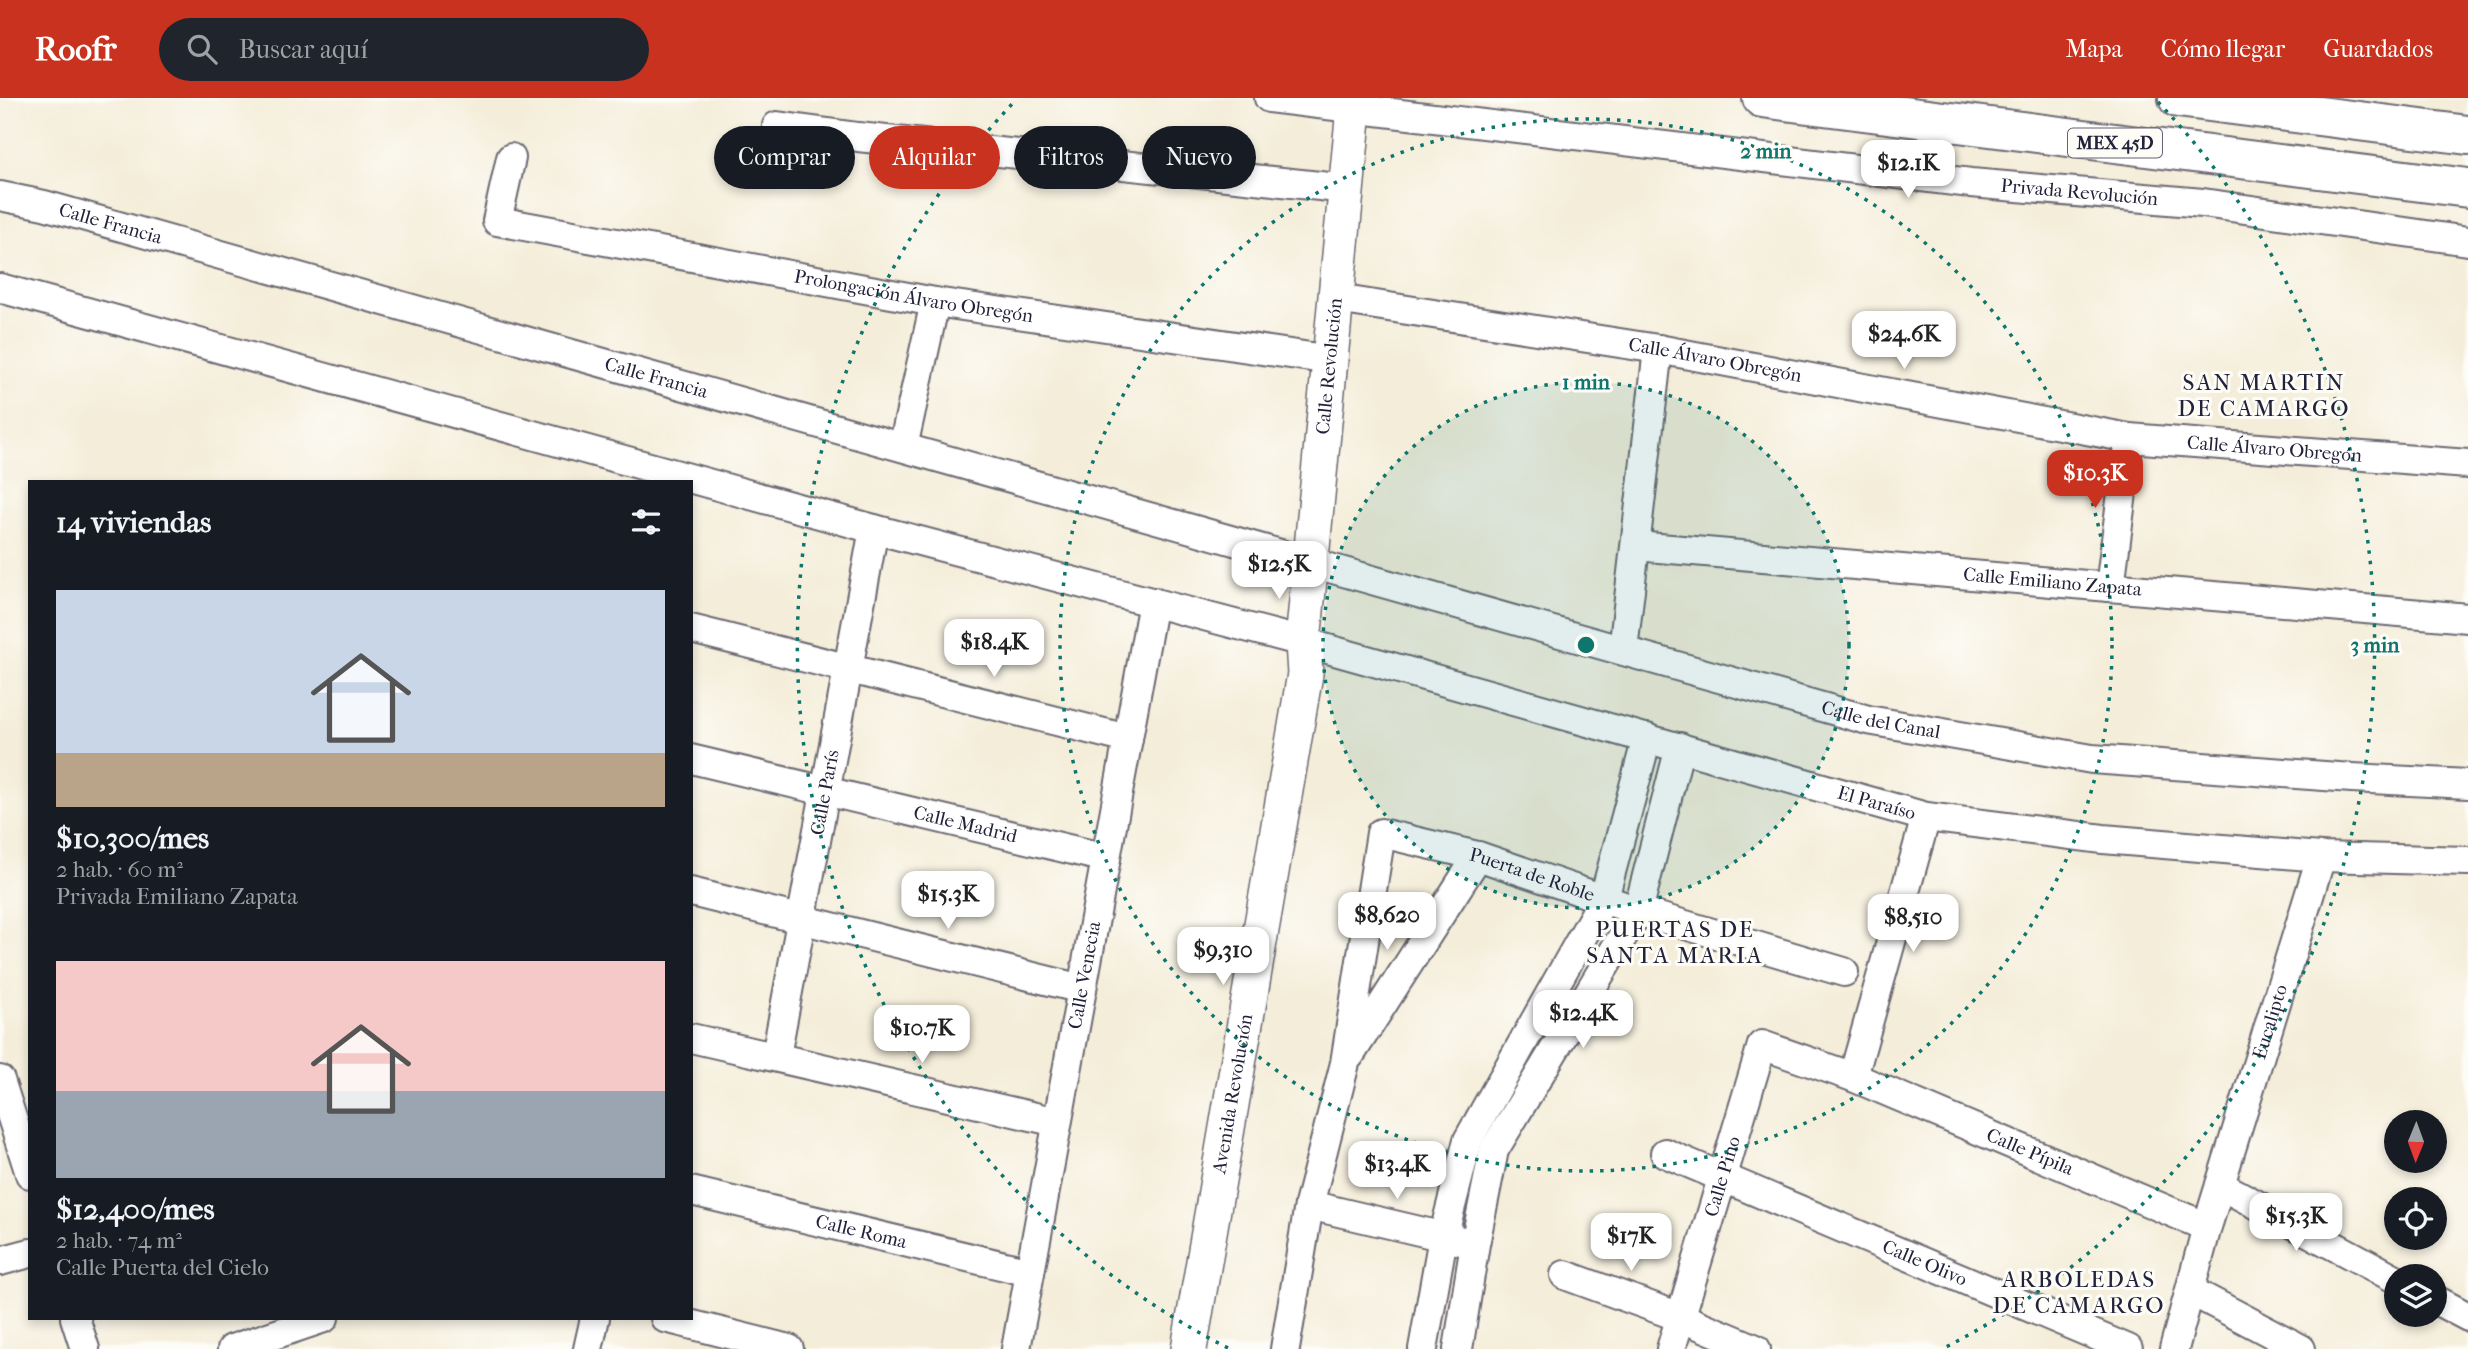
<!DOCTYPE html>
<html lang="es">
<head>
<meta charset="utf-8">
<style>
  :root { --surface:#171b24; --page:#20242c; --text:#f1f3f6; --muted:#9ea1a6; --accent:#c8321e }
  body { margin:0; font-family:"IM FELL French Canon",serif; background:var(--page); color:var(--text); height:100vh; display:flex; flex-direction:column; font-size:26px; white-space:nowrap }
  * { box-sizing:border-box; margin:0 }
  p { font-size:23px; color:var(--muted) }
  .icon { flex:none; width:38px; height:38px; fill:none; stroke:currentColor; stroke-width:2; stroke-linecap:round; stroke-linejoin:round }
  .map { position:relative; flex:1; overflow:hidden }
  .sheet { position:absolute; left:28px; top:382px; width:665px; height:840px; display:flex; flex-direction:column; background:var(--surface); border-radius:0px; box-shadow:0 4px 10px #0003 }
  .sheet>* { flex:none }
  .top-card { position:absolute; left:714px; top:28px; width:665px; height:63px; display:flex; gap:14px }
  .needle { width:46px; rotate:181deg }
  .buttons { position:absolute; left:2384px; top:1012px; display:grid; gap:14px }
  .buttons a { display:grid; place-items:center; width:63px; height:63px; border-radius:50%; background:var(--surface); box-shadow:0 4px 10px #0003; font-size:35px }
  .price { position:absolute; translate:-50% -60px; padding:0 16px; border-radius:14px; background:#fff; color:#222; font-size:23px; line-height:46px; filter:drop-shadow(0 2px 4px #0008) }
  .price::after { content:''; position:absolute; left:50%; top:42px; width:21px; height:16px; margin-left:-10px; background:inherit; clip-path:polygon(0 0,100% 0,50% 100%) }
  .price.selected { background:var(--accent); color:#fff }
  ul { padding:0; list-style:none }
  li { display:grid; align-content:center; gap:14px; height:371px; padding:0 28px }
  li span { display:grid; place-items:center; height:217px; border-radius:0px; color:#555 }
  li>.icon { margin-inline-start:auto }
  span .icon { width:126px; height:126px; fill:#fffc; stroke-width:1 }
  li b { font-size:30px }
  h2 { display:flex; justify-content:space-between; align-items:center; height:84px; padding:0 28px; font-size:30px }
  .tag { padding:0 24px; border-radius:32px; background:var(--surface); box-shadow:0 4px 10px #0003; font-size:24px; line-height:63px }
  .tag.selected { background:var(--accent); color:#fff }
  header { display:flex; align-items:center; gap:42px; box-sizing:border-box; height:98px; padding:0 35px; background:var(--accent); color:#fff }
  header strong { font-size:33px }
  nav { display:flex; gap:38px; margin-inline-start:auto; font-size:24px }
  .search { width:490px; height:63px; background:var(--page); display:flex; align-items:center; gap:18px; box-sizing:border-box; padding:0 24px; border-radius:38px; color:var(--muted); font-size:26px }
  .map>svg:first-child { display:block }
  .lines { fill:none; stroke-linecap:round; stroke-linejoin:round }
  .minor-casing { stroke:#6c6972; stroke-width:32 }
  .major-casing { stroke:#6c6972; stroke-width:38 }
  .highway-casing { stroke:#6c6972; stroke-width:42 }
  .minor { stroke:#fff; stroke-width:28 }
  .major { stroke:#fff; stroke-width:35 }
  .highway { stroke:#fff; stroke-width:38 }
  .ring { fill:none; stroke:#0f766e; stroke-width:3.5; stroke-dasharray:3.5 7 }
  .labels { text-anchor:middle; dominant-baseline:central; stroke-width:6; stroke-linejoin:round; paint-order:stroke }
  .shield { fill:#fdfcf7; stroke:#646373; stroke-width:2 }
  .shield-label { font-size:18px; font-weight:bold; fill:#22223b }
  .street-label { font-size:19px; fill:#22223b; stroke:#fdfcf7 }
  .quarter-label { font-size:23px; letter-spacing:2px; fill:#22223b; stroke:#fdfcf7 }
  .centre { fill:#0f766e; stroke:#fdfcf7; stroke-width:3.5 }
  .ring-label { font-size:21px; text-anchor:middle; font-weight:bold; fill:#0f766e; stroke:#fdfcf7; stroke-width:6; stroke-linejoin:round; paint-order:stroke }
</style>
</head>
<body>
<header>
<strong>Roofr</strong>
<div class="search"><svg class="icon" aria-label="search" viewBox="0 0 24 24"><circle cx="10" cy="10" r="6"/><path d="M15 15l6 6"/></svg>Buscar aquí</div>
<nav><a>Mapa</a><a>Cómo llegar</a><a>Guardados</a></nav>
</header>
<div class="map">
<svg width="2468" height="1251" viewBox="0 0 2468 1251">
  <rect width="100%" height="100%" fill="#fdfcf7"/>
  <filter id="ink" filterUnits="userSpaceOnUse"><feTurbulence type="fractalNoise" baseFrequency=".0143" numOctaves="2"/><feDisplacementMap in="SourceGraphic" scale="14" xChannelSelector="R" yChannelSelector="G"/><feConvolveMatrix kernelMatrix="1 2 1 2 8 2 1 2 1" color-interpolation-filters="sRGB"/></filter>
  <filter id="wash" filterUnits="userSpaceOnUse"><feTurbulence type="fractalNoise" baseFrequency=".00686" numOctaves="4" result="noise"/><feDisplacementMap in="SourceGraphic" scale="28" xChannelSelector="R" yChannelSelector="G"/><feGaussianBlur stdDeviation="1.57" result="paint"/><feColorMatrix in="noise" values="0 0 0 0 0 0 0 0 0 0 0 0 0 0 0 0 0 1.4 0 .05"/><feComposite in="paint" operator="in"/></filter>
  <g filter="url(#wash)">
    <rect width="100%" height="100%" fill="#f4edd9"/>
  </g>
  <g filter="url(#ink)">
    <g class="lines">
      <g class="minor-casing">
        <g id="minor">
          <path id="s1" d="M 1269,0 L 1971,85 L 2203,105 L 2468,143"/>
          <path d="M 777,28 L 858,39 L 1348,91"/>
          <path id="s2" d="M 511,60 L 497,123 L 935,204 L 1331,262"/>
          <path id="s3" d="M 0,98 L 44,107 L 1868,622 L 2092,661 L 2352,680 L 2468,686"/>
          <path id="s4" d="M 0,190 L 874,431 L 1303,544 L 1926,719 L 2103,741 L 2321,759 L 2468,763"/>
          <path id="s5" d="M 1337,201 L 1658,251 L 2129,340 L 2468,366"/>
          <path d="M 903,349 L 935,204"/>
          <path id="s6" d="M 1636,448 L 2468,520"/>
          <path d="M 2110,489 L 2129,340"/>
          <path d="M 691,531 L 1128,641"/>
          <path d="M 1623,552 L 1658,251"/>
          <path id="s7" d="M 691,661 L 1106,760"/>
          <path d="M 691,794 L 1082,891"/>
          <path d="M 691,940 L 1057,1024"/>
          <path d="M 1350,957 L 1478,758"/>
          <path id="s8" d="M 776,958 L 874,431"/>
          <path d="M 1853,979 L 1926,719"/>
          <path d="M 0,982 L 30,1076"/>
          <path id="s9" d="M 1665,1055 L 2128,1251"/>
          <path d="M 2220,1087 L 2396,1181"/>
          <path id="s10" d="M 691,1093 L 1030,1174"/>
          <path d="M 1309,1107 L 1462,1143"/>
          <path d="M 0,1163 L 30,1155"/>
          <path d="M 1565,1177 L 1680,1219 L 1756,1251"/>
          <path d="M 2191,1193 L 2301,1251"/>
          <path d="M 2434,1201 L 2468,1219"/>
          <path d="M 75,1220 L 85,1251"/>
          <path d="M 665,1220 L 789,1251"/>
          <path d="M 232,1251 L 324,1220"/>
          <path d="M 588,1251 L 595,1220"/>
          <path id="s11" d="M 1016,1251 L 1153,504"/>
          <path id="s12" d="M 1285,1251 L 1309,1107 L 1345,965 L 1381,735 L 1478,758 L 1638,813 L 1844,874"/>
          <path d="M 1423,1251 L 1443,1139 L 1468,1042 L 1604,800 L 1647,640"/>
          <path d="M 1458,1251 L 1475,1146 L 1494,1052 L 1638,813 L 1680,649"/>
          <path id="s13" d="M 1671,1251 L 1762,947 L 1853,979 L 2207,1129"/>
          <path id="s14" d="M 2174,1251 L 2207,1129 L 2321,759"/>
        </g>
      </g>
      <g class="major-casing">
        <g id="major">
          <path id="s15" d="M 1189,1251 L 1305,576 L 1303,544 L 1355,0"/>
        </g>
      </g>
      <g class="highway-casing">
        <path id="highway" d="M 1762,0 L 2468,90
          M 2178,0 L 2468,37"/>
      </g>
      <use href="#minor" class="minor"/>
      <use href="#major" class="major"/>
      <use href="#highway" class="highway"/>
    </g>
  </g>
  <circle cx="1586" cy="547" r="263" fill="#0f766e" fill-opacity=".12"/>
  <g class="ring">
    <circle cx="1586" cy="547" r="263"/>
    <circle cx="1586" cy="547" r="526"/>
    <path d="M1228 1250A789 789 0 0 1 1014 4M2158 4A789 789 0 0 1 1944 1250"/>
  </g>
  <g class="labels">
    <rect class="shield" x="2068" y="30.5" width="94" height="29" rx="5"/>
    <g class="shield-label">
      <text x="2115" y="45">MEX 45D</text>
    </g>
    <g class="street-label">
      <text stroke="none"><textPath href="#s1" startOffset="816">Privada Revolución</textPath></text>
      <text stroke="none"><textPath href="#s3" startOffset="114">Calle Francia</textPath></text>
      <text stroke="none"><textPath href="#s2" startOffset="488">Prolongación Álvaro Obregón</textPath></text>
      <text stroke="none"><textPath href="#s5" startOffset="383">Calle Álvaro Obregón</textPath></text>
      <text stroke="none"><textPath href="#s15" startOffset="994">Calle Revolución</textPath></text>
      <text stroke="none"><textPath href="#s3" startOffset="681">Calle Francia</textPath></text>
      <text stroke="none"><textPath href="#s5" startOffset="950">Calle Álvaro Obregón</textPath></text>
      <text stroke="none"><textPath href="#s6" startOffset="418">Calle Emiliano Zapata</textPath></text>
      <text stroke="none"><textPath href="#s3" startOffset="1953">Calle del Canal</textPath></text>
      <text stroke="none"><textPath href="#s8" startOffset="268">Calle París</textPath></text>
      <text stroke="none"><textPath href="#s4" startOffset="1946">El Paraíso</textPath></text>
      <text stroke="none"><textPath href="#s7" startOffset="282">Calle Madrid</textPath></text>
      <text stroke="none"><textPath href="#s12" startOffset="682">Puerta de Roble</textPath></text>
      <text stroke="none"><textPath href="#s11" startOffset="380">Calle Venecia</textPath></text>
      <text stroke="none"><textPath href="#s14" startOffset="341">Eucalipto</textPath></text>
      <text stroke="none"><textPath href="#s15" startOffset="259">Avenida Revolución</textPath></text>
      <text stroke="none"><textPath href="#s13" startOffset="606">Calle Pípila</textPath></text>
      <text stroke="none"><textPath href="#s13" startOffset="180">Calle Pino</textPath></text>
      <text stroke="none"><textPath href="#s10" startOffset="175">Calle Roma</textPath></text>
      <text stroke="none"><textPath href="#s9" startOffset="282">Calle Olivo</textPath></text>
    </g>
    <g class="quarter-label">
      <text x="2264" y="284">SAN MARTIN<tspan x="2264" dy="26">DE CAMARGO</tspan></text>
      <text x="1675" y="831">PUERTAS DE<tspan x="1675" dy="26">SANTA MARIA</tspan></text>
      <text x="2079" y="1181">ARBOLEDAS<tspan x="2079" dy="26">DE CAMARGO</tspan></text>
    </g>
  </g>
  <circle cx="1586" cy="547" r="10" class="centre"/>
  <g class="ring-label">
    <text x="1766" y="60">2 min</text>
    <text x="1586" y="291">1 min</text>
    <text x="2375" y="554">3 min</text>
  </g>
</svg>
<div class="buttons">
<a><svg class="needle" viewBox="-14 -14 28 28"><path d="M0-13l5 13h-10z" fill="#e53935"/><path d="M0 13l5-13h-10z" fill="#9ea1a6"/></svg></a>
<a><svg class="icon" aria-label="locate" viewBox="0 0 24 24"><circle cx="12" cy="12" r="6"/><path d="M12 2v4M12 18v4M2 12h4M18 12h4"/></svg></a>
<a><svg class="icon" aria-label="layers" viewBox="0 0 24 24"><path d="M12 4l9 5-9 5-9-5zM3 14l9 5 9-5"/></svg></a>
</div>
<b class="price" style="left:1908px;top:102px">$12.1K</b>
<b class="price" style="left:1904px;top:273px">$24.6K</b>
<b class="price selected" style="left:2095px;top:412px">$10.3K</b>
<b class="price" style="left:1279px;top:503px">$12.5K</b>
<b class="price" style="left:994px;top:581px">$18.4K</b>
<b class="price" style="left:948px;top:833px">$15.3K</b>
<b class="price" style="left:1387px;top:854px">$8,620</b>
<b class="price" style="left:1913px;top:856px">$8,510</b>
<b class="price" style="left:1223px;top:889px">$9,310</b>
<b class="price" style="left:1583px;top:952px">$12.4K</b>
<b class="price" style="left:922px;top:967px">$10.7K</b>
<b class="price" style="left:1397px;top:1103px">$13.4K</b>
<b class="price" style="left:2296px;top:1155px">$15.3K</b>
<b class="price" style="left:1631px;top:1175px">$17K</b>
<div class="top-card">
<a class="tag">Comprar</a>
<a class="tag selected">Alquilar</a>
<a class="tag">Filtros</a>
<a class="tag">Nuevo</a>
</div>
<section class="sheet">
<h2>14 viviendas<svg class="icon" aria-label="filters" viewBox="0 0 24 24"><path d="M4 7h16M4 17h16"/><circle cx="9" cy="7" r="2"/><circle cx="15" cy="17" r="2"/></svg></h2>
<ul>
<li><span style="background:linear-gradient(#c9d6e8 75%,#b9a48a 0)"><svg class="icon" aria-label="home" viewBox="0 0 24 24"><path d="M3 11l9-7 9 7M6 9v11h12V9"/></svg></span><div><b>$10,300/mes</b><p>2 hab. · 60 m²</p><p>Privada Emiliano Zapata</p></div></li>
<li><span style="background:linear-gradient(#f6c9c9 60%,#9aa5b1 0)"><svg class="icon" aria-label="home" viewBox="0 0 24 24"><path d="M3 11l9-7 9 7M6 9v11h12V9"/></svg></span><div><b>$12,400/mes</b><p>2 hab. · 74 m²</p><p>Calle Puerta del Cielo</p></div></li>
</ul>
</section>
</div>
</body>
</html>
